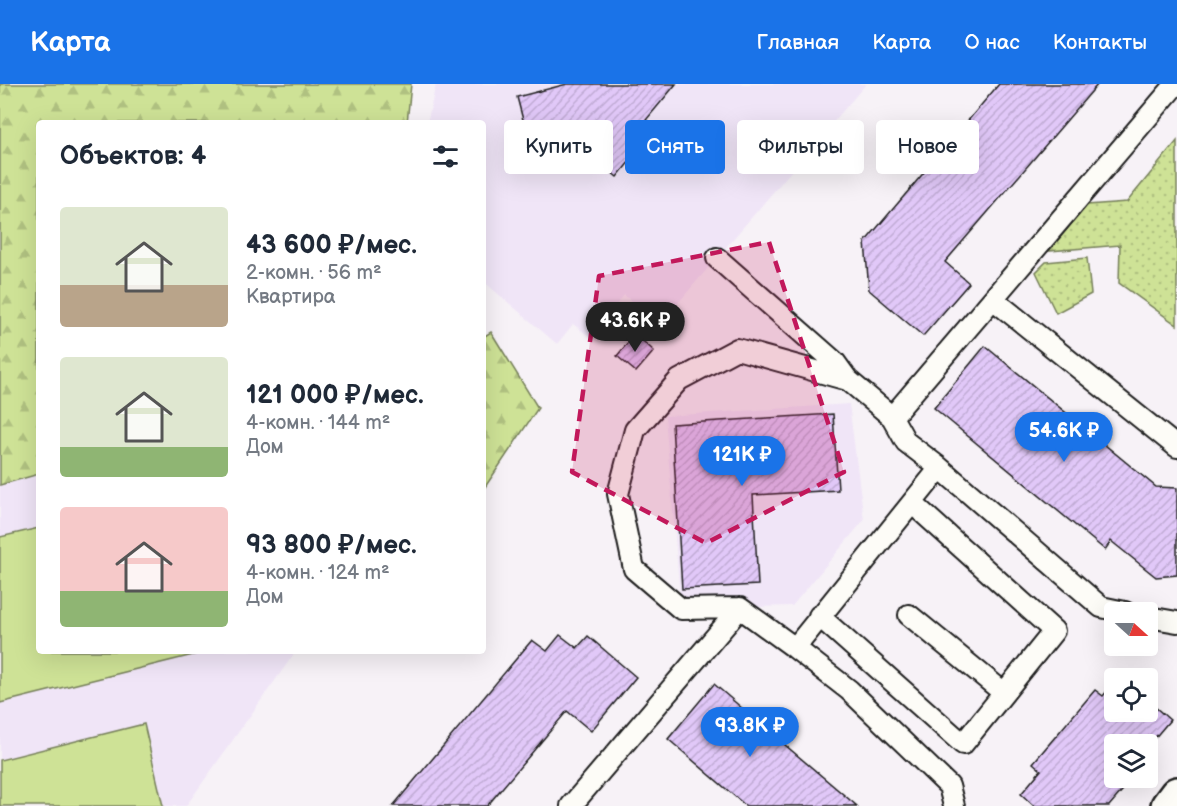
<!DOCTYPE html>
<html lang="ru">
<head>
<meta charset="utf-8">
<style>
  :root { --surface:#fff; --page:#f6f6f7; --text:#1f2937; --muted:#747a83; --accent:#1a73e8 }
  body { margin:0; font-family:"Balsamiq Sans",sans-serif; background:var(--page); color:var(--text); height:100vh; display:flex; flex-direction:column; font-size:22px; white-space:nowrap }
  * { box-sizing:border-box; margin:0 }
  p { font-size:20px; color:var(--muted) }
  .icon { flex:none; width:33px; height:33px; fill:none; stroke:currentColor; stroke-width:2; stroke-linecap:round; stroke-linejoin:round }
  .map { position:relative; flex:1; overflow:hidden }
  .panel { position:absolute; left:36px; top:36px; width:450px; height:534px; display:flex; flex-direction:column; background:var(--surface); border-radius:6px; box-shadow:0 6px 24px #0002 }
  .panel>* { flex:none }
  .hud { position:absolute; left:504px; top:36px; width:570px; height:54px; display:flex; gap:12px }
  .needle { width:39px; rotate:111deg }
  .buttons { position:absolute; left:1104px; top:518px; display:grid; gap:12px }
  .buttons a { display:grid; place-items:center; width:54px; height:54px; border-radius:6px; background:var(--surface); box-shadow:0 6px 24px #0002; font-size:30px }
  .price { position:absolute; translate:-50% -51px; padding:0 14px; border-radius:21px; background:var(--accent); color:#fff; font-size:20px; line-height:39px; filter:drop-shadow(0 2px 3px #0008) }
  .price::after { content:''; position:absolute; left:50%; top:36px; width:18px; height:14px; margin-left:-9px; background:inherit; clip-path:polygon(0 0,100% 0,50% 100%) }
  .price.active { background:#222; color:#fff }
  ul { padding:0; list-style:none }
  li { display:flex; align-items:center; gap:18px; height:150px; padding:0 24px }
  li span { display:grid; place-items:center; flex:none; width:168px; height:120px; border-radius:6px; color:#555 }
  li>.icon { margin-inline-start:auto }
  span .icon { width:72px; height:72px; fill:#fffc; stroke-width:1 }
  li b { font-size:26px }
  h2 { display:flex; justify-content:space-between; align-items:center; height:72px; padding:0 24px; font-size:26px }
  .tag { padding:0 21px; border-radius:6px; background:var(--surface); box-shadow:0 6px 24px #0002; font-size:21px; line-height:54px }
  .tag.active { background:var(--accent); color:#fff }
  header { display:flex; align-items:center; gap:36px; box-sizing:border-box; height:84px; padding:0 30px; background:var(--accent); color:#fff }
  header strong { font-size:28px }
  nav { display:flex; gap:33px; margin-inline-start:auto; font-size:21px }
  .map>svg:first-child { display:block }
  .built { fill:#f0e5f7 }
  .grass { fill:url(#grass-dots); stroke:#757f59; stroke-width:1.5 }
  .forest { fill:url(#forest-firs); stroke:#757f59; stroke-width:1.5 }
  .pitch { fill:#cee296; stroke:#757f59; stroke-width:1.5 }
  .building { fill:url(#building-hatch); stroke:#1c1c1c; stroke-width:1.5 }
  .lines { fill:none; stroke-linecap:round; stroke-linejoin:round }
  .service-casing { stroke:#1c1c1c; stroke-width:24 }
  .minor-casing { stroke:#1c1c1c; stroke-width:38 }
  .service { stroke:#fdfcf7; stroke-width:20 }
  .minor { stroke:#fdfcf7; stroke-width:33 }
  .marked { fill:#c2185b; fill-opacity:0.2; stroke:#c2185b; stroke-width:4.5; stroke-dasharray:12 8; stroke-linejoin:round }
</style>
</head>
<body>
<header>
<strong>Карта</strong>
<nav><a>Главная</a><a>Карта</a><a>О нас</a><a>Контакты</a></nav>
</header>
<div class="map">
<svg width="1177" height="722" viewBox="0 0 1177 722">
  <defs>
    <pattern id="grass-dots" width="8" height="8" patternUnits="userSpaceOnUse" patternTransform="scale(1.5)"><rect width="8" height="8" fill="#cee296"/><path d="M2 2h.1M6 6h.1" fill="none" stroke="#b0c181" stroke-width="1.8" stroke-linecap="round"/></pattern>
    <pattern id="forest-firs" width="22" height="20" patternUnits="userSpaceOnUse" patternTransform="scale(1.5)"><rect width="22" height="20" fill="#cee296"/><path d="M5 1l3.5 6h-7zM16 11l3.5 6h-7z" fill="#b0c181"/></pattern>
    <pattern id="building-hatch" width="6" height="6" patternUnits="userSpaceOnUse" patternTransform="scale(1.5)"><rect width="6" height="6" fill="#e1c8f8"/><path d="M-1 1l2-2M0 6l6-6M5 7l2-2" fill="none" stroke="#c0abd4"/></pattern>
  </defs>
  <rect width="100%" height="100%" fill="#f7f2f7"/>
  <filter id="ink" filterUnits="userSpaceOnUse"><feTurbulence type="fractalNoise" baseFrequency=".0167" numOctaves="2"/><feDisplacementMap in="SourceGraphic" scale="12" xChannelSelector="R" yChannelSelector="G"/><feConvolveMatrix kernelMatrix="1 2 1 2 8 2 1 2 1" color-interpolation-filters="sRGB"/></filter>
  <g filter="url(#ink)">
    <path class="built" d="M 436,0 L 866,0 L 660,240 L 624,211 L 590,253 L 573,240 L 557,260 L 483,197 L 483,39 L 427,39 Z
      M 849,320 L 864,436 L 792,522 L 681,525 L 665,332 Z
      M 39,390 L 39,567 L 296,567 L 186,722 L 0,722 L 0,401 Z"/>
    <path class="grass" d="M 1177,57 L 1177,241 L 1119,199 L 1120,161 L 1049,167 L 1087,121 L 1127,118 Z
      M 1087,174 L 1091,210 L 1056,229 L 1036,188 L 1046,178 Z"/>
    <path class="forest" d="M 0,0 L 411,0 L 407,39 L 39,39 L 39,390 L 0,401 Z
      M 491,248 L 538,324 L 483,406 L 483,253 Z"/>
    <path class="pitch" d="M 39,444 L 39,567 L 209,567 L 0,619 L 0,453 Z
      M 144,640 L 163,722 L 0,722 L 0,676 Z"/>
    <path class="building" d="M 567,0 L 676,0 L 646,36 L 657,44 L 617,93 L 580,62 L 533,74 L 517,13 Z
      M 999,0 L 1098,0 L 945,178 L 969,199 L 923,252 L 869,206 L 865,158 Z
      M 635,250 L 654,267 L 636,288 L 617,272 Z
      M 985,262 L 1156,403 L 1177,404 L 1177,491 L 1156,493 L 1111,457 L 1105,466 L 934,324 Z
      M 833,330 L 838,406 L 753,411 L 758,501 L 682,505 L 672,340 Z
      M 560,551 L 577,564 L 588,552 L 636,593 L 591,647 L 567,627 L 487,722 L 393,722 L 532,556 L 547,567 Z
      M 1114,599 L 1114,627 L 1148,627 L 1148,617 L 1170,636 L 1148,662 L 1148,660 L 1114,660 L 1114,693 L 1134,693 L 1109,722 L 1034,722 L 1021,710 L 1041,686 L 1033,679 L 1095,606 L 1103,612 Z
      M 714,600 L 765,644 L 857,722 L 746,722 L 668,655 Z"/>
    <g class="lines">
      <g class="service-casing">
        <path id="service" d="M 717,174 L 835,278 L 848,296 L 892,333 L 906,358 L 940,384 L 1101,523 L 1125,528
          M 994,216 L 1177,363
          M 892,333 L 1176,0
          M 940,384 L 795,564 L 849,606 L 949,702 L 954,722
          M 909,531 L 1004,609
          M 819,532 L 963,660 L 1054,547 L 912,419
          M 1148,533 L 1177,538
          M 795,564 L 740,524 L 681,525 L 634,485 L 618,410 L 635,346 L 679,296 L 737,265 L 848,296
          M 571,722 L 740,524"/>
      </g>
      <g class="minor-casing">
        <path id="minor" d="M 1168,722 L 1177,710"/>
      </g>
      <use href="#service" class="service"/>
      <use href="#minor" class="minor"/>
    </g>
  </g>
  <path class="marked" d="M 769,158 L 844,388 L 706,459 L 572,388 L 599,192 Z"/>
</svg>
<div class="buttons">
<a><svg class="needle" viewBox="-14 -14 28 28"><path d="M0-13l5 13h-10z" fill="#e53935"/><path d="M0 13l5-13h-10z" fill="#747a83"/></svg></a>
<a><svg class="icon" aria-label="locate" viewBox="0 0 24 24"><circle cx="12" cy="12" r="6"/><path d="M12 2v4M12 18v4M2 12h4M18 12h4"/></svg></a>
<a><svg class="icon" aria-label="layers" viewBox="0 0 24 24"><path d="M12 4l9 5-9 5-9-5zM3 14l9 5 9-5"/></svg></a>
</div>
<b class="price active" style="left:635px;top:269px">43.6K ₽</b>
<b class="price" style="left:1064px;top:379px">54.6K ₽</b>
<b class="price" style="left:742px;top:403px">121K ₽</b>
<b class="price" style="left:750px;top:674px">93.8K ₽</b>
<div class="hud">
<a class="tag">Купить</a>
<a class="tag active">Снять</a>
<a class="tag">Фильтры</a>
<a class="tag">Новое</a>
</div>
<section class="panel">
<h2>Объектов: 4<svg class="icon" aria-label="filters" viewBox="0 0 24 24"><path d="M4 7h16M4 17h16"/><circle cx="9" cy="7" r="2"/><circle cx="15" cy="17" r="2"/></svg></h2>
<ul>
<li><span style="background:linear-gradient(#dfe7d0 65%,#b9a48a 0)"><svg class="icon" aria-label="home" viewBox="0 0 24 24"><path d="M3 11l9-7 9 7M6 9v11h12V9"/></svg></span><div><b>43 600 ₽/мес.</b><p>2-комн. · 56 m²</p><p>Квартира</p></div></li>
<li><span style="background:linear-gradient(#dfe7d0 75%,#8fb573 0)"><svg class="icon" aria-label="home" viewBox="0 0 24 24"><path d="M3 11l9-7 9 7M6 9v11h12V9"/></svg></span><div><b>121 000 ₽/мес.</b><p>4-комн. · 144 m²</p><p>Дом</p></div></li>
<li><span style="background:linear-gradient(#f6c9c9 70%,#8fb573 0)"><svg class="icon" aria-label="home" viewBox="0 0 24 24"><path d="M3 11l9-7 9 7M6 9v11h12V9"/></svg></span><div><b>93 800 ₽/мес.</b><p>4-комн. · 124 m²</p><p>Дом</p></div></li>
</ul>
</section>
</div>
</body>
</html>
